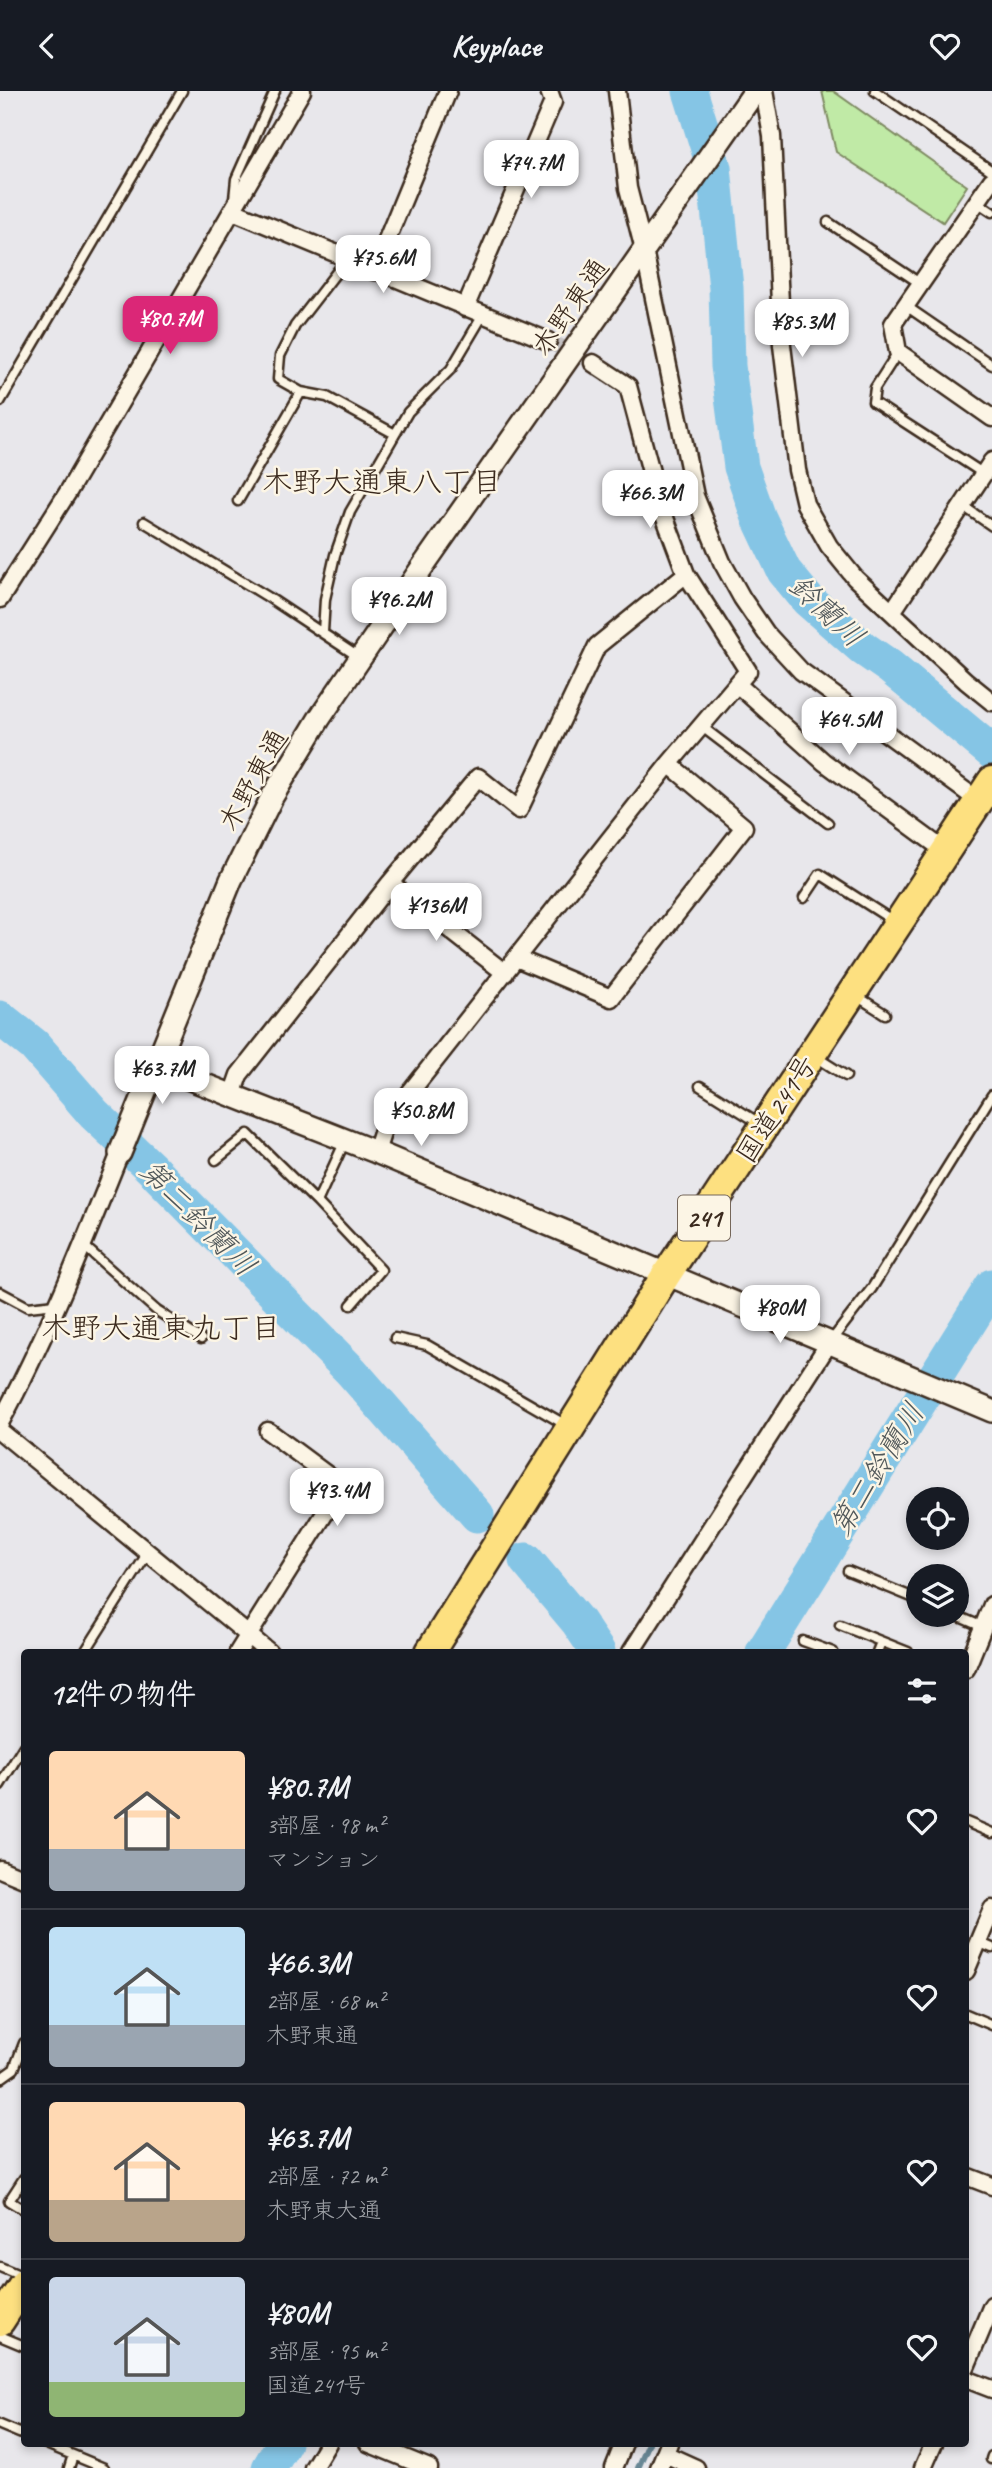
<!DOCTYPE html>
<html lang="ja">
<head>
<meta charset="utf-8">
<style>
  :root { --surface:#171b24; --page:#242831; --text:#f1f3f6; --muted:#9ea1a6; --line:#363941; --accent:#db2777 }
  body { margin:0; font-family:Caveat,"Klee One",sans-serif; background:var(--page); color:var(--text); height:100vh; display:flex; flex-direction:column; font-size:26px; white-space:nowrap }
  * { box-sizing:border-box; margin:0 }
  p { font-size:23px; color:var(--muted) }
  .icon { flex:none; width:38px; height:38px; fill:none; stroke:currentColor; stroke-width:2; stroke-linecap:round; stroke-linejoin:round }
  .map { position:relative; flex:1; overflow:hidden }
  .panel { position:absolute; left:21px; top:1558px; width:948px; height:798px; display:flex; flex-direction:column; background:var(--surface); border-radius:7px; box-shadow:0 4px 10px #0003 }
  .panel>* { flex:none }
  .controls { position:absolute; left:906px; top:1396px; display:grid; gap:14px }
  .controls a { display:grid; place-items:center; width:63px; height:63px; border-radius:50%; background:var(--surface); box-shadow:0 4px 10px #0003; font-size:35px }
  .price { position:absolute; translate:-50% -60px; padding:0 16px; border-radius:14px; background:#fff; color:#222; font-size:23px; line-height:46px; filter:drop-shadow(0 2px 4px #0008) }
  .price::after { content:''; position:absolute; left:50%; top:42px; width:21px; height:16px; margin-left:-10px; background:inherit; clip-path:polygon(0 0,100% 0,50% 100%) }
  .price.on { background:var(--accent); color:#fff }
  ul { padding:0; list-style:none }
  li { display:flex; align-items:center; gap:21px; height:175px; padding:0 28px }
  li+li { border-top:2px solid var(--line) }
  li span { display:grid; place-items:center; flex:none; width:196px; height:140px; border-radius:7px; color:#555 }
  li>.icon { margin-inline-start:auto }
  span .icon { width:84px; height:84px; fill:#fffc; stroke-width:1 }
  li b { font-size:30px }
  h2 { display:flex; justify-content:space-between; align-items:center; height:84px; padding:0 28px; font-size:30px }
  header { display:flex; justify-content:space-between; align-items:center; height:91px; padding:0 28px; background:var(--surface); font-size:32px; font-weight:600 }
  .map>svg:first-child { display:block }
  .green { fill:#c0eaa6; stroke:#7e8a62; stroke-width:2 }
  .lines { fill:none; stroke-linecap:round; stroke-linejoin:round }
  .stream { stroke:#678795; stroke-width:6 }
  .river { stroke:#85c5e5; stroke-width:35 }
  .street-tunnel { stroke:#c5c1c2; stroke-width:16; stroke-dasharray:16 8; stroke-linecap:butt }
  .lane-casing { stroke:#3b2a1e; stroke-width:13 }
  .street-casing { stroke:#3b2a1e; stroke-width:21 }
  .secondary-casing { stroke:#3b2a1e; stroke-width:26 }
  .highway-casing { stroke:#3b2a1e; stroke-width:33 }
  .lane { stroke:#fcf5e5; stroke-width:8 }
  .street { stroke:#fcf5e5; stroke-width:16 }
  .secondary { stroke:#fcf5e5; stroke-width:21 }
  .highway { stroke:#fde080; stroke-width:28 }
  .labels { text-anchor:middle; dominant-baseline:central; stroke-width:5; stroke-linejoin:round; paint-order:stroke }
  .shield { fill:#fcf5e5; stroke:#75675a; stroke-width:2 }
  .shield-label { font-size:26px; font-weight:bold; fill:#3b2a1e }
  .street-label { font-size:28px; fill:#3b2a1e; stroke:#fcf5e5 }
  .neighbourhood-label { font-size:30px; fill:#3b2a1e; stroke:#fcf5e5 }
  .water-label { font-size:30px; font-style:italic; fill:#51585a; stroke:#fcf5e5 }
</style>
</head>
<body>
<header><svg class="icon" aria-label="back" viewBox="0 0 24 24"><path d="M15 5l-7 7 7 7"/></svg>Keyplace<svg class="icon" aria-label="heart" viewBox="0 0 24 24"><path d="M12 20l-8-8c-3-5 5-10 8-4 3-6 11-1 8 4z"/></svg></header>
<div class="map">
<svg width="992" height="2377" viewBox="0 0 992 2377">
  <rect width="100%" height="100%" fill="#e8e7eb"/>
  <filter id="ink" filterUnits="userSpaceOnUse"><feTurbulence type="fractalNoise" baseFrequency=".0143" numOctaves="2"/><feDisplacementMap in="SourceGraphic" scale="14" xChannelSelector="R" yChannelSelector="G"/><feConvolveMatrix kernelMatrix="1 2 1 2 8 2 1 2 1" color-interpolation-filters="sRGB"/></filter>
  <g filter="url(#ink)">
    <path class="green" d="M 822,0 L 833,0 L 967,95 L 943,131 L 836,61 Z"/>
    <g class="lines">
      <path class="stream" d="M 638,2377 L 649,2352"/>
      <path class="river" d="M 690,0 L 714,77 L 726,197 L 728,275 L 741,376 L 759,427 L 784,480 L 808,509 L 864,558 L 890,576 L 992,661
        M 0,927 L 34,954 L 94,1023 L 151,1077 L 351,1280 L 477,1424
        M 526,1469 L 578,1531 L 598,1561
        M 763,1561 L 992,1195
        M 269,2377 L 284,2352"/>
      <path class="street-tunnel" d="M 548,250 L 593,272"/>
      <g class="lane-casing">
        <path id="lane" d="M 875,0 L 992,80
          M 234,108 L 236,88 L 275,0
          M 977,111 L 992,121
          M 828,131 L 921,193
          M 346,169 L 295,235 L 280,265 L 278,288 L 301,301 L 327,306 L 395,343
          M 906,215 L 992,274
          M 898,261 L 875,297 L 873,311 L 984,383
          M 0,311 L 182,0
          M 238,410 L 301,301
          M 963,415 L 992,435
          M 144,431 L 268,506 L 360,567
          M 323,541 L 325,508 L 335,464 L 350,421 L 408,321 L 451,278 L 483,224
          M 701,635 L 828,732
          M 804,807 L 820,783 L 895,831
          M 855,904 L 885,923
          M 816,966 L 846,985
          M 700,995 L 759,1032
          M 345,1050 L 317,1111 L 381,1179 L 351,1214
          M 216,1069 L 248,1043 L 317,1111
          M 83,1154 L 157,1220 L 201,1248
          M 0,1201 L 28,1216 L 56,1213
          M 395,1247 L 427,1254 L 566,1334
          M 831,1250 L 872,1197 L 992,1004
          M 848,1480 L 919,1509
          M 955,1524 L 983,1536
          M 840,1534 L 908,1561
          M 803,1550 L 833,1561
          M 85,1561 L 147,1463
          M 877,1561 L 881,1551
          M 0,1694 L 24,1655
          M 966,1731 L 992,1742
          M 978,1851 L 992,1857
          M 966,1923 L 992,1934
          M 0,1988 L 14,1978 L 24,1952
          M 24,2087 L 9,2110 L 24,2119
          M 0,2176 L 24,2186
          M 0,2245 L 24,2255
          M 0,2334 L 24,2344
          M 44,2352 L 104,2377
          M 991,2368 L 992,2365
          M 69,2377 L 73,2364"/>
      </g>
      <g class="street-casing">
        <path id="street" d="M 617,0 L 628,97 L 644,159 L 695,405 L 722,471 L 742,507 L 766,542 L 801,580 L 979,710
          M 764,0 L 772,45 L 782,254 L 797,379 L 805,413 L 829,455 L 855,487 L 966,590 L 992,611
          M 992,89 L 893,233 L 898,261 L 992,327
          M 233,120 L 548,250
          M 374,180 L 448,0
          M 465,217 L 553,11 L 549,0
          M 0,508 L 68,401 L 302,0
          M 892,521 L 992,370
          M 737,593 L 824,671 L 945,760
          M 390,792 L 505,882
          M 516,867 L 611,907 L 744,736 L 669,673
          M 232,1004 L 239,984 L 390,792 L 478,686 L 519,719 L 597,555 L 686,483
          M 376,1061 L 385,1033 L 669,673 L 748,580 L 686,483 L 659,411 L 628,295 L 593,272
          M 0,1332 C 47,1245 83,1154 120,1062
          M 0,1340 L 269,1561
          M 238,1561 L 342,1395 L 268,1340
          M 631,1561 L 829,1252
          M 966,1578 L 992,1514
          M 0,1778 L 24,1788
          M 966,1880 L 992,1818
          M 966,2085 L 992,2095
          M 966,2276 L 992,2214
          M 966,2288 L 992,2298
          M 368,2352 L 429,2377
          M 665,2363 L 696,2377
          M 313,2377 L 328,2352
          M 614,2377 L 624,2352
          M 659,2377 L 669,2352
          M 923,2377 L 934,2352"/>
      </g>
      <g class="secondary-casing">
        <path id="secondary" d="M 157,975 L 376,1061 L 992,1320
          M 120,1062 L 231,789 L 272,706 L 319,628 L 423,475 L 755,0"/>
      </g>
      <g class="highway-casing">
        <path id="highway" d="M 430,1561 L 666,1184 L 992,690
          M 0,2230 L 24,2193"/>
      </g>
      <use href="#lane" class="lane"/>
      <use href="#street" class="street"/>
      <use href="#secondary" class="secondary"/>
      <use href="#highway" class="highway"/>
    </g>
  </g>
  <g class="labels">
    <rect class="shield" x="678" y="1104.5" width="52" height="45" rx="5"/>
    <g class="shield-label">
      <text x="704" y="1127">241</text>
    </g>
    <g class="street-label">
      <text transform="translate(570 216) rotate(-55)">木野東通</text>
      <text transform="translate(253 689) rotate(-61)">木野東通</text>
      <text transform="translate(776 1018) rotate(-57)">国道241号</text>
    </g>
    <g class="neighbourhood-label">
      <text x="382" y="391">木野大通東八丁目</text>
      <text x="161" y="1237">木野大通東九丁目</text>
    </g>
    <g class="water-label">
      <text transform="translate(827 520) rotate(43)">鈴蘭川</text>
      <text transform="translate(198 1127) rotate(45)">第二鈴蘭川</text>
      <text transform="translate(877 1378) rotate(-58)">第二鈴蘭川</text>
    </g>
  </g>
</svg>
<div class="controls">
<a><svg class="icon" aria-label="locate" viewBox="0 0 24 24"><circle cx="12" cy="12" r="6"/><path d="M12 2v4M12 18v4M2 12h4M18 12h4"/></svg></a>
<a><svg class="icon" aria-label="layers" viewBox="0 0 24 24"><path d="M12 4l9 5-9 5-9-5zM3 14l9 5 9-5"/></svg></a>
</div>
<b class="price" style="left:531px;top:109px">¥74.7M</b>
<b class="price" style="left:383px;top:204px">¥75.6M</b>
<b class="price on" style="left:170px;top:265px">¥80.7M</b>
<b class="price" style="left:802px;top:268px">¥85.3M</b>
<b class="price" style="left:650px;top:439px">¥66.3M</b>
<b class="price" style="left:399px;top:546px">¥96.2M</b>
<b class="price" style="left:849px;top:666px">¥64.5M</b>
<b class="price" style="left:436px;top:852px">¥136M</b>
<b class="price" style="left:162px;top:1015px">¥63.7M</b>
<b class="price" style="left:421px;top:1057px">¥50.8M</b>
<b class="price" style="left:780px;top:1254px">¥80M</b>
<b class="price" style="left:337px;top:1437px">¥93.4M</b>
<section class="panel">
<h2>12件の物件<svg class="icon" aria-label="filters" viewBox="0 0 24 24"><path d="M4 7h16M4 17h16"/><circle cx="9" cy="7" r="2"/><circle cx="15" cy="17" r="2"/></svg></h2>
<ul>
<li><span style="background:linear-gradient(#ffd9b3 70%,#9aa5b1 0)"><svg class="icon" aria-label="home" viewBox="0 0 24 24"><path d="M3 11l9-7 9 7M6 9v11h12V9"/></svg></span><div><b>¥80.7M</b><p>3部屋 · 98 m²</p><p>マンション</p></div><svg class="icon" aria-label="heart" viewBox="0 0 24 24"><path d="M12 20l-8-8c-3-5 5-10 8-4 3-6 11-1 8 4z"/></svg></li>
<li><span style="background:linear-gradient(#bfe0f5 70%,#9aa5b1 0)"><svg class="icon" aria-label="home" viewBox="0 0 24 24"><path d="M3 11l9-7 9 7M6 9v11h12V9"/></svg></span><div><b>¥66.3M</b><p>2部屋 · 68 m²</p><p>木野東通</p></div><svg class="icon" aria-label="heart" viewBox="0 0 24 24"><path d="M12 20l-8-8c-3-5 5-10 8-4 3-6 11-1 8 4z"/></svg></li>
<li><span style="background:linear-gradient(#ffd9b3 70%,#b9a48a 0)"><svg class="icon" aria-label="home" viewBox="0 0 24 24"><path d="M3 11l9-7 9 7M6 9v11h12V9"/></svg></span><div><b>¥63.7M</b><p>2部屋 · 72 m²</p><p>木野東大通</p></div><svg class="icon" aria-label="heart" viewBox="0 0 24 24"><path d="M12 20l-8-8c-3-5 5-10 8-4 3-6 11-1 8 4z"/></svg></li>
<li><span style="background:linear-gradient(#c9d6e8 75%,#8fb573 0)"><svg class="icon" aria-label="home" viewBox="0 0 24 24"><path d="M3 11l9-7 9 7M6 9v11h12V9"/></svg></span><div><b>¥80M</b><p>3部屋 · 95 m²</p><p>国道241号</p></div><svg class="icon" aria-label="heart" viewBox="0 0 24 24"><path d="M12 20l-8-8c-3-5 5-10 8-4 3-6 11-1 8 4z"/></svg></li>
</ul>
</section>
</div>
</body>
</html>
